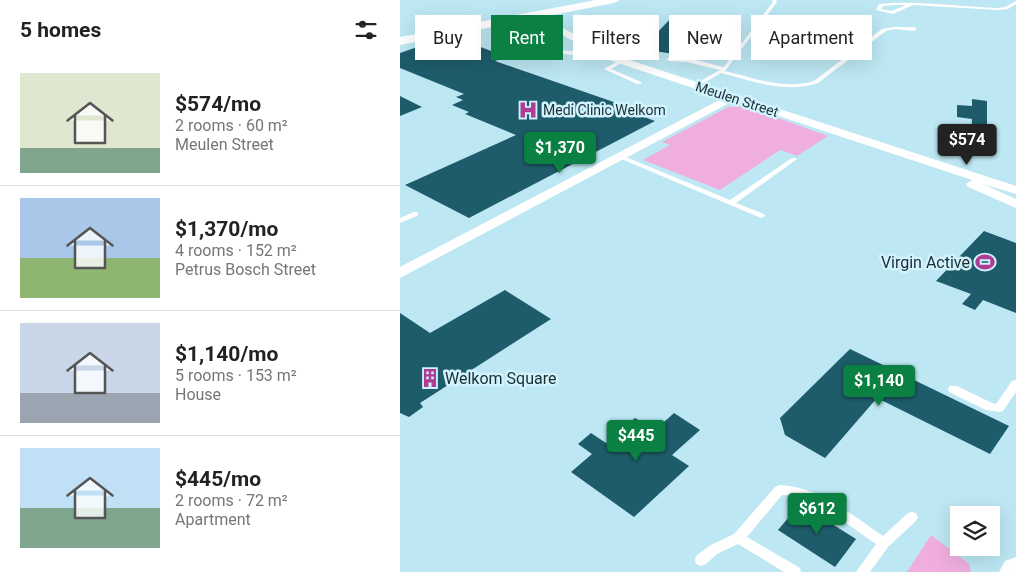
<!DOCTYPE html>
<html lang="en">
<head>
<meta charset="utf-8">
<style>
  :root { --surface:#fff; --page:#f2f2f2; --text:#222; --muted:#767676; --line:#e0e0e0; --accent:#0b8043 }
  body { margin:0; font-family:Roboto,sans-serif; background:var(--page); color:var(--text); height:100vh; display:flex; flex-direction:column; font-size:19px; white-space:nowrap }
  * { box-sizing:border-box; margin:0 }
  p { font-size:16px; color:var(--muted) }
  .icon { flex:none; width:28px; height:28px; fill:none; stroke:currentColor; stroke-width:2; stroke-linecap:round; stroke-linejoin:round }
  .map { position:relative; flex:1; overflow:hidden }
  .side { display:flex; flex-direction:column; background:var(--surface); width:400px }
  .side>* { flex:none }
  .top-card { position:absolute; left:15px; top:15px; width:475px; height:45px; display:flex; gap:10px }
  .fabs { position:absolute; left:550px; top:506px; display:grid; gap:10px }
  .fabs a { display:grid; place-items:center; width:50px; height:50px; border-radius:0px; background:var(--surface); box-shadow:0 5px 20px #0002; font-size:25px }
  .price { position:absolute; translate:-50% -42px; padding:0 11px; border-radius:5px; background:var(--accent); color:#fff; font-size:16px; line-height:32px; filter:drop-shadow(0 1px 2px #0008) }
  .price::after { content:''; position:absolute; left:50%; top:30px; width:15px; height:11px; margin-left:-8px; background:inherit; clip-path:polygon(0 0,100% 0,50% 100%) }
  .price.selected { background:#222; color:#fff }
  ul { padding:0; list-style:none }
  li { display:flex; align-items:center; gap:15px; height:125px; padding:0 20px }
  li+li { border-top:1px solid var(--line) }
  li span { display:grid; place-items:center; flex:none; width:140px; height:100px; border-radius:0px; color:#555 }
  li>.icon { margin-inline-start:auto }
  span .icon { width:60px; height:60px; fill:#fffc; stroke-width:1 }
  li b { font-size:21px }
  h2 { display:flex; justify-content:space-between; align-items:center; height:60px; padding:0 20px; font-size:21px }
  .pill { padding:0 18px; border-radius:0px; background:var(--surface); box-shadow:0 5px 20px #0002; font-size:18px; line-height:45px }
  .pill.selected { background:var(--accent); color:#fff }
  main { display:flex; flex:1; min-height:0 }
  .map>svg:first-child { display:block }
  .green { fill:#f0aedf }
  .building { fill:#1e5c6b }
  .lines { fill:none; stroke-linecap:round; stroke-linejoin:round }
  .service { fill:#fff; fill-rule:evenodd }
  .minor { fill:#fff; fill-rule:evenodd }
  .tertiary { fill:#fff; fill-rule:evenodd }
  .labels { text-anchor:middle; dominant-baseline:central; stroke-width:5; stroke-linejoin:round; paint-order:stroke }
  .far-street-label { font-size:14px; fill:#1c2d32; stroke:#d1f3fd }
  .far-poi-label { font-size:14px; fill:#1c2d32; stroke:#d1f3fd; text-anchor:start }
  .poi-label { font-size:16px; fill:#1c2d32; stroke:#d1f3fd; text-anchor:end }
</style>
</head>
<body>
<main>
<section class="side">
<h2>5 homes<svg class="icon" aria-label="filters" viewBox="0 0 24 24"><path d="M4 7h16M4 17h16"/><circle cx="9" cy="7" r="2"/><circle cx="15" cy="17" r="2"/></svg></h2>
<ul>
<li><span style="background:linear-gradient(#dfe7d0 75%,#7fa58c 0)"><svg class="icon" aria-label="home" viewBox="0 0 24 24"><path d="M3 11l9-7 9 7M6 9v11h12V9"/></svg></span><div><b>$574/mo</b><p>2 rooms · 60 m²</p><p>Meulen Street</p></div></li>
<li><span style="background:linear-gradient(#a9c7e8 60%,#8fb573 0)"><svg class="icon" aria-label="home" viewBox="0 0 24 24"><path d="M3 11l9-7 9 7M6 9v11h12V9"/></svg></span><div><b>$1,370/mo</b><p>4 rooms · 152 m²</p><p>Petrus Bosch Street</p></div></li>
<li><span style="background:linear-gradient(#c9d6e8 70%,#9aa5b1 0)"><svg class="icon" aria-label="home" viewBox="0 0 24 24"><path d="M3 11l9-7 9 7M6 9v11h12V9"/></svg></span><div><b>$1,140/mo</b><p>5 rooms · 153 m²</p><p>House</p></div></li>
<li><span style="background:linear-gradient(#bfe0f5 60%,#7fa58c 0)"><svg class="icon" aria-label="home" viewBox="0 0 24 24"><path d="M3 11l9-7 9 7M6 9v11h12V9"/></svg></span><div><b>$445/mo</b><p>2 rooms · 72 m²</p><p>Apartment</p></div></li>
</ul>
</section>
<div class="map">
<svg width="616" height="572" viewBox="0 0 616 572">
  <rect width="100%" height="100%" fill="#bce7f3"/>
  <path class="green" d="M 345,106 L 428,136 L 397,156 L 380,150 L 320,190 L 243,160 L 270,145 L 262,142 L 328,107 Z
    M 531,535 L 569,564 L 571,572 L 507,572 Z"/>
  <path class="building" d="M 274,15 L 324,20 L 315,30 L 297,29 L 274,54 L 235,48 L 249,36 L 254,36 Z
    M 46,40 L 55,44 L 70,43 L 107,57 L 95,61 L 234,109 L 229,111 L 255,121 L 69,218 L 5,185 L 116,135 L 65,114 L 69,112 L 52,105 L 63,100 L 56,97 L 64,94 L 0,68 L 0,53 L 26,44 L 31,46 Z
    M 0,96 L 22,107 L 0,116 Z
    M 572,99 L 587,101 L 587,144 L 571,142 L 572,119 L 557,117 L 557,105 L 572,106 Z
    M 584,231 L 616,243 L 616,313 L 583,300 L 575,310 L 562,304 L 571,294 L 536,281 Z
    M 105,290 L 151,319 L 20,403 L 23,407 L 9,417 L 0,413 L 0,313 L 30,333 Z
    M 450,349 L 609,426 L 590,454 L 477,398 L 425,458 L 385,435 L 380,418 Z
    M 274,413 L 300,430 L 272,455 L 289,466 L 234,517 L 171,472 L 192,454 L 178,444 L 191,433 L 206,443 L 235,418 L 255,430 Z
    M 400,504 L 456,539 L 435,567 L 378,530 Z"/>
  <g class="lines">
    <path class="service" d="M 372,0 L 376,0 L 377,2 L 325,71 C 354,78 384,90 414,81 L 482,29 L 494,27 L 514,27 L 517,29 L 514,31 L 494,29 L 486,31 L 418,83 C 385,94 353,81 321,73 L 297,87 L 295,86 L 295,84 L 320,70 L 287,62 L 269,61 L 266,59 C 279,53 309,64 324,67 L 373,2 Z
      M 616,1 L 616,4 L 608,9 L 598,10 L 513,5 L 493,14 L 476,10 L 479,4 C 518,0 559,7 598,8 L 605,7 ZM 495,5 L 506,5 L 492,11 L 481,9 L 483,6 Z
      M 140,38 L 144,38 C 165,53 165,54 190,46 L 193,48 C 171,61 159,54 140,40 Z
      M 220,60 L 225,61 L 211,69 L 241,82 L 241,84 L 237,84 L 204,69 Z
      M 221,155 L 330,200 L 392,158 L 396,158 L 397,159 L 336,203 L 364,214 L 365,216 L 361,218 L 219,158 L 218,157 Z
      M 14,212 L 17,212 L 18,214 L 17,216 L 0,223 L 0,218 Z
      M 616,380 L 616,392 L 603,411 L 599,412 L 586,410 L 549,392 L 548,389 L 549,386 L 557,386 L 592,403 L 596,404 L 612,381 Z
      M 379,485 C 418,486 452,515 483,536 L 508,513 L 512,512 L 516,513 L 518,517 L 516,521 L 488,547 L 470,572 L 456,572 L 476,544 C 450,527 414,495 382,495 L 347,537 L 400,568 L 401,572 L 384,572 L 338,544 L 317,554 L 306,564 L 301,566 L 296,564 L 295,560 L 296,556 L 309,546 L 334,534 L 375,487 Z"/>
    <path class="minor" d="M 132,12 L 214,55 L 616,186 L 616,194 L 583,184 L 616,199 L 616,208 L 568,187 L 566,184 L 572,180 L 333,101 L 0,278 L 0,267 L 323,98 L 206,59 L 129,17 L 128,15 Z"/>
    <path class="tertiary" d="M 196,0 L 220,0 L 214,3 L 0,45 L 0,37 Z
      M 616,557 L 616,572 L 599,572 L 605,561 Z"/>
  </g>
  <defs>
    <g id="hospital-bare" transform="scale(1.5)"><path d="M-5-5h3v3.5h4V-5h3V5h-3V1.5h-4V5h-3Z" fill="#ae3c97" stroke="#d1f3fd" stroke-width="2.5" paint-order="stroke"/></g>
    <g id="stadium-bare" transform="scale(1.5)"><path d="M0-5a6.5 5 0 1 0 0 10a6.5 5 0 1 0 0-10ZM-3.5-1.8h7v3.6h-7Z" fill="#ae3c97" stroke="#d1f3fd" stroke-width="2.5" paint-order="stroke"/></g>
    <g id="building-bare" transform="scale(1.5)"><path d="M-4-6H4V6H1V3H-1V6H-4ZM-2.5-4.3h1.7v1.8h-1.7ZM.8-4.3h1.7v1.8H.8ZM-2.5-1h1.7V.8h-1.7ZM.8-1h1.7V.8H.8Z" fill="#ae3c97" stroke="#d1f3fd" stroke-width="2.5" paint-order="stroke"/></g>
  </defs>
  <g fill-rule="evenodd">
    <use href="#hospital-bare" x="128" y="110"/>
    <use href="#stadium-bare" x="585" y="262"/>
    <use href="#building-bare" x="30" y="378"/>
  </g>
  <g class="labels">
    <g class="far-street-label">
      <text transform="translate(337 99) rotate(18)">Meulen Street</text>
    </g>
    <g class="far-poi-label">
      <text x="143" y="110">Medi Clinic Welkom</text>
    </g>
    <g class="poi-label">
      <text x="570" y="262">Virgin Active</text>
      <text x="45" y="378" text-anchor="start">Welkom Square</text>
    </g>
  </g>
</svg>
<div class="fabs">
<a><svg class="icon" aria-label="layers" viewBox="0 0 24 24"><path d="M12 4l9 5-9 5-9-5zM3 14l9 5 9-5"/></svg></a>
</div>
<b class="price selected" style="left:567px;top:166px">$574</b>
<b class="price" style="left:160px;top:174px">$1,370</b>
<b class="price" style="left:479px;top:407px">$1,140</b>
<b class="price" style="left:236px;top:462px">$445</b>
<b class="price" style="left:417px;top:535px">$612</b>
<div class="top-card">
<a class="pill">Buy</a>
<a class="pill selected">Rent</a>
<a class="pill">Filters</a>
<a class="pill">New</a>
<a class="pill">Apartment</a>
</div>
</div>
</main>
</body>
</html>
